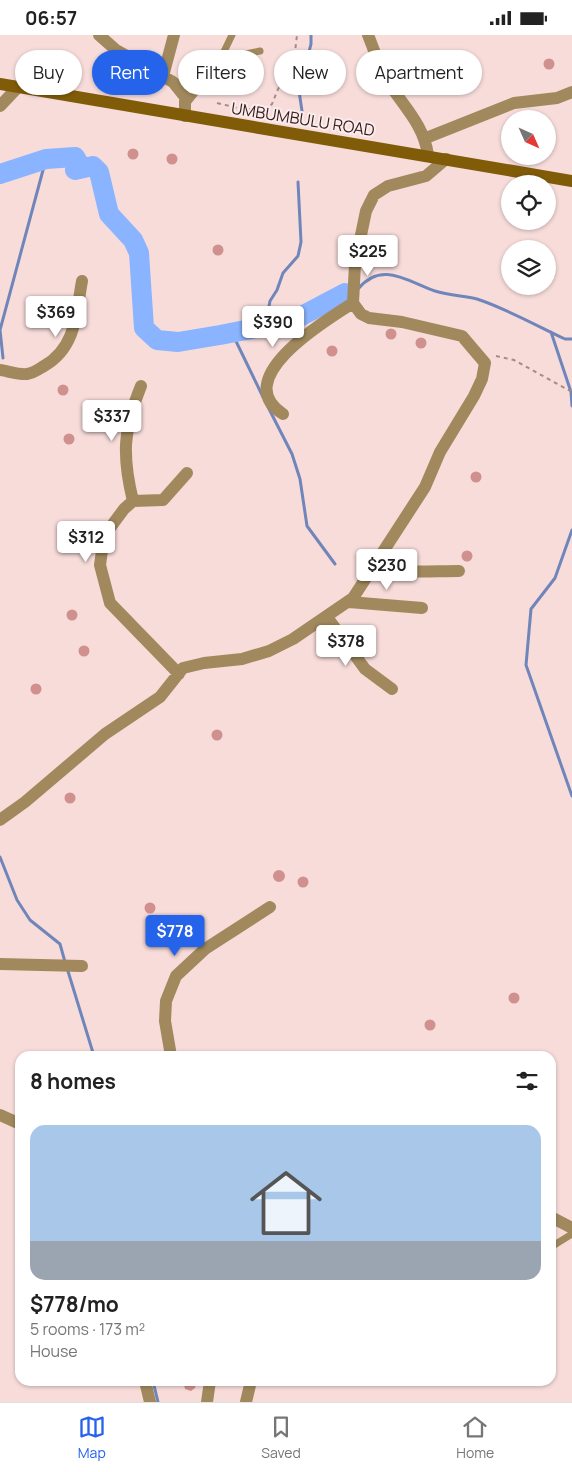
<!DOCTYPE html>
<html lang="en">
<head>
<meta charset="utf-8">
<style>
  :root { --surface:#fff; --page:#f2f2f2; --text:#222; --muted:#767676; --line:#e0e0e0; --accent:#2563eb }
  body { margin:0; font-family:Manrope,sans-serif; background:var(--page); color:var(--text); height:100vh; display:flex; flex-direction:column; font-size:19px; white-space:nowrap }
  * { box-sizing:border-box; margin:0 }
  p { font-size:16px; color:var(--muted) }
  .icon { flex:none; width:28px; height:28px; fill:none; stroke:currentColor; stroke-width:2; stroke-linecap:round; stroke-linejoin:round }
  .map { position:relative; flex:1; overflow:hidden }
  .side { position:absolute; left:15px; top:1016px; width:541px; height:335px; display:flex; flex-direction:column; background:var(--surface); border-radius:15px; box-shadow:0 1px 4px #0004 }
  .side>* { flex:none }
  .hud { position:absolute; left:15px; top:15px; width:542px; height:45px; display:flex; gap:10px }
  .needle { width:32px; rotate:135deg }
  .tools { position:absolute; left:501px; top:75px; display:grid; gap:10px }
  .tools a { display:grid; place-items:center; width:55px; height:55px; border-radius:50%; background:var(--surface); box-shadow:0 1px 4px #0004; font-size:25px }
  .price { position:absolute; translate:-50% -42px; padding:0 11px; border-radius:5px; background:#fff; color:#222; font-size:16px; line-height:32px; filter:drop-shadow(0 1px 2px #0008) }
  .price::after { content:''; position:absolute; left:50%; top:30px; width:15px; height:11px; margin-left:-8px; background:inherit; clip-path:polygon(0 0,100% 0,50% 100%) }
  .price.selected { background:var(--accent); color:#fff }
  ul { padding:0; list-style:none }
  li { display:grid; align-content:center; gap:10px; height:265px; padding:0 15px }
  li+li { border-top:1px solid var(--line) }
  li span { display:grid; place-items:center; height:155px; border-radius:15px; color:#555 }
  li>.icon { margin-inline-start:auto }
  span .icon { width:90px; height:90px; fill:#fffc; stroke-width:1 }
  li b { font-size:21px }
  h2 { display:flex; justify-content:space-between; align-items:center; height:60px; padding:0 15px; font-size:21px }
  .pill { padding:0 18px; border-radius:22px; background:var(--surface); box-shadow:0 1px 4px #0004; font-size:18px; line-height:45px }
  .pill.selected { background:var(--accent); color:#fff }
  .status { display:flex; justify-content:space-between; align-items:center; height:35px; padding:0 25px; background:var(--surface); direction:ltr }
  .status svg { height:14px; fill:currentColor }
  .tabs { display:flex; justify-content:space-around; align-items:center; height:70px; border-top:1px solid var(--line); background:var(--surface); font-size:14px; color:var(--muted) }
  .tabs a { display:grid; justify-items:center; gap:2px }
  .tabs .selected { color:var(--accent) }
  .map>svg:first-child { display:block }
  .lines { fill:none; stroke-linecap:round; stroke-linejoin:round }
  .stream { stroke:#7086ba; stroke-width:3 }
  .river { stroke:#8ab4ff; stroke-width:20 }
  .building { fill:#d0918e }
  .path { stroke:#a48b89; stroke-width:2; stroke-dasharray:4 4; stroke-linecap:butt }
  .service { stroke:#a1895d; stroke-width:7 }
  .minor { stroke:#a1895d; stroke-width:12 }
  .secondary { stroke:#805c09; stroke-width:12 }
  .labels { text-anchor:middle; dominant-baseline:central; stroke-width:4; stroke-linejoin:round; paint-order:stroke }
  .street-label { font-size:16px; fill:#321a1a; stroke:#fbecec }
</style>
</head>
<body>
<div class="status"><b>06:57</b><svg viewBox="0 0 49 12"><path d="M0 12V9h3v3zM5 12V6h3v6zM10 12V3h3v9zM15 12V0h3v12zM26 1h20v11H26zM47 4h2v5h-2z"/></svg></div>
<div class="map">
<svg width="572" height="1367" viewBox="0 0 572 1367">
  <rect width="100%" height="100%" fill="#f7dcda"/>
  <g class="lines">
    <path class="stream" d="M 302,76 L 299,56 L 311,9 L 311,0
      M 358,254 C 382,225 408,247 435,256 C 448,260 463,261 477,264 C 505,273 537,291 565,304 L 572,304
      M 265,292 L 270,266 L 277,255 L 283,238 L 298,221 L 301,207 L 298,147
      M 551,297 L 571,357 L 572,371
      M 232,298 L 263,362
      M 3,323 L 0,295 L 46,124
      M 267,370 L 292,419 L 300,444 L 307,491 L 335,529
      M 572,495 L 555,543 L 531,574 L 526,630 L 572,761
      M 0,822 L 17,865 L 30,885 L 60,909 L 65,927
      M 67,933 L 94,1021
      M 153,1346 L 158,1367"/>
    <path class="river" d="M 0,139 L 46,124 L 75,122 L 78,127 L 75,135 L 93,131 L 99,137 L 109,179 L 133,205 L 139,218 L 144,293 L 157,305 L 178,307 L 220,300 L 292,286 L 345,258"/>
  </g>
  <path class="building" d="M543.5 29a5.5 5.5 0 1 1 11 0a5.5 5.5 0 1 1-11 0Z
    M127.5 119a5.5 5.5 0 1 1 11 0a5.5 5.5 0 1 1-11 0Z
    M166.5 124a5.5 5.5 0 1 1 11 0a5.5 5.5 0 1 1-11 0Z
    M212.5 215a5.5 5.5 0 1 1 11 0a5.5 5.5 0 1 1-11 0Z
    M385.5 299a5.5 5.5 0 1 1 11 0a5.5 5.5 0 1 1-11 0Z
    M415.5 308a5.5 5.5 0 1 1 11 0a5.5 5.5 0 1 1-11 0Z
    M326.5 316a5.5 5.5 0 1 1 11 0a5.5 5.5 0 1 1-11 0Z
    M57.5 355a5.5 5.5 0 1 1 11 0a5.5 5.5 0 1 1-11 0Z
    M113 383a5 5 0 1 1 10 0a5 5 0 1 1-10 0Z
    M63.5 404a5.5 5.5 0 1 1 11 0a5.5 5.5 0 1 1-11 0Z
    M470.5 442a5.5 5.5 0 1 1 11 0a5.5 5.5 0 1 1-11 0Z
    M461.5 521a5.5 5.5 0 1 1 11 0a5.5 5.5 0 1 1-11 0Z
    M66.5 580a5.5 5.5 0 1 1 11 0a5.5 5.5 0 1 1-11 0Z
    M78.5 616a5.5 5.5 0 1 1 11 0a5.5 5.5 0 1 1-11 0Z
    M30.5 654a5.5 5.5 0 1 1 11 0a5.5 5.5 0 1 1-11 0Z
    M211.5 700a5.5 5.5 0 1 1 11 0a5.5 5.5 0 1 1-11 0Z
    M64.5 763a5.5 5.5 0 1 1 11 0a5.5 5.5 0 1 1-11 0Z
    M273 841a6 6 0 1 1 12 0a6 6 0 1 1-12 0Z
    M297.5 847a5.5 5.5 0 1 1 11 0a5.5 5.5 0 1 1-11 0Z
    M144.5 873a5.5 5.5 0 1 1 11 0a5.5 5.5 0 1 1-11 0Z
    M508.5 963a5.5 5.5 0 1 1 11 0a5.5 5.5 0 1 1-11 0Z
    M424.5 990a5.5 5.5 0 1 1 11 0a5.5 5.5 0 1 1-11 0Z
    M 183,1346 L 197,1346 L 195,1353 L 191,1356 L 185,1354 Z"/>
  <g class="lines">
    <path class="path" d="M 217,68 L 242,74 L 264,75 L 268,73 L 272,69 L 278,54 L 293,34 L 297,0
      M 496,321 L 514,325 L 572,357"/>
    <path class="service" d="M 219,27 L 232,0
      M 187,68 L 219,28 L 226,23 L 260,16
      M 551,1212 L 572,1199"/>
    <path class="minor" d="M 99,0 L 116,15 L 173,47 L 185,62 L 185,81
      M 368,0 C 375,17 380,35 390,50 C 406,74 424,91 428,120
      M 163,41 L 174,0
      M 0,71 L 18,52
      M 426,103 L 514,68 L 557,63 L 572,57
      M 0,335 C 8,336 19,340 27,339 C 34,338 39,334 44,331 C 76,313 76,279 82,246
      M 283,379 C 228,344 326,285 353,268
      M 133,466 C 122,421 123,395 141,351
      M 375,532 C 403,539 430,536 459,536
      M 349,567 L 422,573
      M 327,582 L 365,634 L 392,654
      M 179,639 L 110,568 L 100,530 L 104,501 L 124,474 L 133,466 L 163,465 L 187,438
      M 0,785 L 25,767 L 105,699 L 160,662 L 183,633 L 204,628 L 242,624 L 269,616 L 293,604 L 353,563 L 425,452 L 440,417 L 474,361 L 482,344 L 485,328 L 462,301 L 402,287 L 369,283 L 361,279 L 353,268 L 355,229 L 366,176 L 374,160 L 388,151 L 426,141 L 446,124
      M 0,929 L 82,931
      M 171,1021 L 165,986 L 166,966 L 176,941 L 205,914 L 270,872
      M 0,1080 L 20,1089
      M 551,1182 L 572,1193
      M 145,1346 L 150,1367
      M 207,1367 L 210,1346
      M 246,1367 L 251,1346"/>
    <path class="secondary" d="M 0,49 L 572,146"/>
  </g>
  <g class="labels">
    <g class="street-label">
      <text transform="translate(303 84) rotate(9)">UMBUMBULU ROAD</text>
    </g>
  </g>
</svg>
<div class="tools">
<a><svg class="needle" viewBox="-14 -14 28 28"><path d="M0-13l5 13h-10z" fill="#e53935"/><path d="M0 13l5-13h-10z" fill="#767676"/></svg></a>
<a><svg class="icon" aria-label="locate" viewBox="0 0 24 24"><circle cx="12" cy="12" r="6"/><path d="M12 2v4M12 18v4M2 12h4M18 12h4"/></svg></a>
<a><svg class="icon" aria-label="layers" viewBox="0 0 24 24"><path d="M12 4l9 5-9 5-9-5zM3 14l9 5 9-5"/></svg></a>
</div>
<b class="price" style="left:368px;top:242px">$225</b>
<b class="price" style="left:56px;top:303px">$369</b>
<b class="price" style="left:273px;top:313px">$390</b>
<b class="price" style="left:112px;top:407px">$337</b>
<b class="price" style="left:86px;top:528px">$312</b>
<b class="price" style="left:387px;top:556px">$230</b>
<b class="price" style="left:346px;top:632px">$378</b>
<b class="price selected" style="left:175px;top:922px">$778</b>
<div class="hud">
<a class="pill">Buy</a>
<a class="pill selected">Rent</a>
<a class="pill">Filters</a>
<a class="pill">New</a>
<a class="pill">Apartment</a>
</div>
<section class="side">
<h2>8 homes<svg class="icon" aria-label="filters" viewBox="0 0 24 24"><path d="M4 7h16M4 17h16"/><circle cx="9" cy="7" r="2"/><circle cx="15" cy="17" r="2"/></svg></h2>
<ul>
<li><span style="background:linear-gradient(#a9c7e8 75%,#9aa5b1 0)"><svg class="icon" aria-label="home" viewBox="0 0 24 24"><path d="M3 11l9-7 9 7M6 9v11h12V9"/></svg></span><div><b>$778/mo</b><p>5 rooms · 173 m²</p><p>House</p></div></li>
</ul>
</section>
</div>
<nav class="tabs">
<a class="selected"><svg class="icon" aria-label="map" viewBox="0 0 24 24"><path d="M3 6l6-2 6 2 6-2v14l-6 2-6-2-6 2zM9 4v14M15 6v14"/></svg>Map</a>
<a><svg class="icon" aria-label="saved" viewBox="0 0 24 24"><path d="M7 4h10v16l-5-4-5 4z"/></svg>Saved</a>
<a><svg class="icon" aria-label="home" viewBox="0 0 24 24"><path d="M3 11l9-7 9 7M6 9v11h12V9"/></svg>Home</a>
</nav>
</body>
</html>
